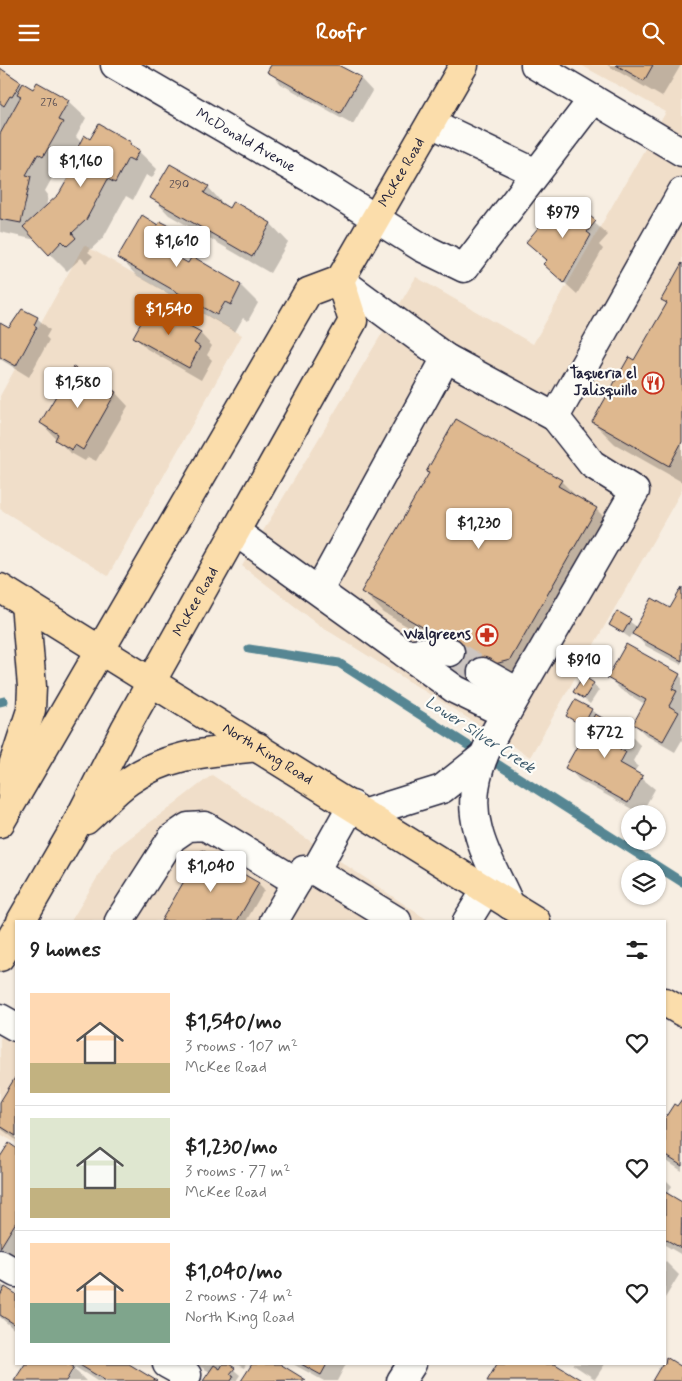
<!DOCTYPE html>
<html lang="en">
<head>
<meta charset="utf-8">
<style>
  :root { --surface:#fff; --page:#f6f6f6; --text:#222; --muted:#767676; --line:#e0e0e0; --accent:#b45309 }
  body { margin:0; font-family:Mynerve,sans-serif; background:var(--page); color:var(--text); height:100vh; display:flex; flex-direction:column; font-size:19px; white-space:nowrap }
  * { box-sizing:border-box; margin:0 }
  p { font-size:16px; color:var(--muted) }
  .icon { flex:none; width:28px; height:28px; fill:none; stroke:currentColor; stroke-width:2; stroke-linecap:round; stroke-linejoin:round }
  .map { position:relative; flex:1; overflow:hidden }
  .panel { position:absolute; left:15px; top:855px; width:651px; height:445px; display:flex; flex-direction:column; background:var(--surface); border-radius:0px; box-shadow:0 1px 4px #0004 }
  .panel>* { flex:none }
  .fabs { position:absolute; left:621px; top:740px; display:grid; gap:10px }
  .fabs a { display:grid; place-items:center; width:45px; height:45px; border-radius:50%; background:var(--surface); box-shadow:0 1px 4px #0004; font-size:25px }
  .price { position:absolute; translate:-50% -42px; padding:0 11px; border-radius:5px; background:#fff; color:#222; font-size:16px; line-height:32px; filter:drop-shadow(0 1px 2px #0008) }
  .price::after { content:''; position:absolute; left:50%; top:30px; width:15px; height:11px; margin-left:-8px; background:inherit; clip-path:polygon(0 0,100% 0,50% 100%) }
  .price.on { background:var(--accent); color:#fff }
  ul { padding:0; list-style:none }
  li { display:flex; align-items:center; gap:15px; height:125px; padding:0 15px }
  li+li { border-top:1px solid var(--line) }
  li span { display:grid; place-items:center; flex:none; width:140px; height:100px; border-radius:0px; color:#555 }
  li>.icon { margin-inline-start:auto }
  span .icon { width:60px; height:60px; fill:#fffc; stroke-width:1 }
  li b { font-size:21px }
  h2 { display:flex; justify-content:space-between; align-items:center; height:60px; padding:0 15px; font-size:21px }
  header { display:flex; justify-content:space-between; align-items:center; height:65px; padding:0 15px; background:var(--accent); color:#fff; font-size:22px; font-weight:800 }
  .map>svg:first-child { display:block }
  .built { fill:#f0dec9 }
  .shadow { fill:#0003 }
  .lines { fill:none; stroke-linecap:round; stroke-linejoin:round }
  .stream { stroke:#568693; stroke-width:9 }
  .building { fill:#deb88f; stroke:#22223b }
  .minor-tunnel { stroke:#ccc5c1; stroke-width:28; stroke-dasharray:28 14; stroke-linecap:butt }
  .minor-casing { stroke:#22223b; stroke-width:31 }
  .major-casing { stroke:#22223b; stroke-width:31 }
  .minor { stroke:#fdfcf7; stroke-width:28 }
  .major { stroke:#fbddab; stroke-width:28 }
  .labels { text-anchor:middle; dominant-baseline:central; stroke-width:4.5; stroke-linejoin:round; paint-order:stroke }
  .number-label { font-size:12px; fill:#514850 }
  .street-label { font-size:15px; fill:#22223b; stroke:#fdfcf7 }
  .poi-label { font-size:15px; font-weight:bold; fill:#22223b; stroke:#fdfcf7; text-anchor:end }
  .water-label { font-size:16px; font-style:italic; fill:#405c6e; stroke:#fdfcf7 }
</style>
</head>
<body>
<header><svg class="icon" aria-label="menu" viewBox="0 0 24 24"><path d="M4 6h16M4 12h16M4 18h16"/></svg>Roofr<svg class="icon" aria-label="search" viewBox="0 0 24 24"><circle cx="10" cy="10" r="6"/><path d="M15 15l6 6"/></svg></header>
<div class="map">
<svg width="682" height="1316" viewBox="0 0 682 1316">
  <rect width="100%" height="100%" fill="#f7eee2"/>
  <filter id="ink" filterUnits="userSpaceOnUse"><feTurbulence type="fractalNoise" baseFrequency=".02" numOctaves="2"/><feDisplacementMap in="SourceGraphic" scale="10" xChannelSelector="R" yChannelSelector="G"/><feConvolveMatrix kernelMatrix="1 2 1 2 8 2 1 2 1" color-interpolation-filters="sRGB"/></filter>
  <g filter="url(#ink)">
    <path class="built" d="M 581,0 L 682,0 L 682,425 L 530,692 L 322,562 L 242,501 L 416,212 L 533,279 L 666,47 Z
      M 84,180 L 242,270 L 108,511 L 0,444 L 0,331 Z
      M 212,710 L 429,856 L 71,856 L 114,785 Z
      M 16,947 L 16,1078 L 0,1069 L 0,974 Z"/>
    <path class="shadow" d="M 272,0 L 336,0 L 360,13 L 372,26 L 353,59 L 281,19 L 269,6 Z
      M 607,0 L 681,0 L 662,32 Z
      M 0,4 L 13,11 L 23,21 L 68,36 L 86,53 L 76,72 L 80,76 L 61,108 L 56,106 L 45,126 L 48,130 L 46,143 L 60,130 L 72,109 L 68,105 L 91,75 L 130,78 L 157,104 L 152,113 L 146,110 L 133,135 L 126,131 L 103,173 L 88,187 L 93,191 L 86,198 L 81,193 L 67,206 L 36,175 L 0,167 Z
      M 208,122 L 225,141 L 230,144 L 234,138 L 271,159 L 288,177 L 270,208 L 169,150 L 152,132 Z
      M 569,135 L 608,170 L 599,180 L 603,184 L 577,229 L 544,199 L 547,196 L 527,177 L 547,161 Z
      M 161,157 L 170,162 L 187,180 L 179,194 L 189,200 L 193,193 L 241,221 L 258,238 L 248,256 L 243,253 L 235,267 L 136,210 L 119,192 Z
      M 682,201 L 682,417 L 615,379 L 593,357 L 634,297 L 667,239 L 663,235 Z
      M 15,253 L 37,253 L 50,265 L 46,272 L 49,275 L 29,312 L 0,294 L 0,259 L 9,264 Z
      M 200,268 L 212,281 L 207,290 L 212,295 L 201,315 L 147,284 L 135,272 Z
      M 73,304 L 116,328 L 128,341 L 96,396 L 88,392 L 85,396 L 69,387 L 41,358 Z
      M 430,409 L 561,416 L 581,436 L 596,444 L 618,466 L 532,617 L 465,624 L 452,587 L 384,548 L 362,526 Z
      M 682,524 L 682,600 L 646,581 L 633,568 L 630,573 L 611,560 L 618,548 L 637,562 L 670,545 Z
      M 679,610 L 682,613 L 682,675 L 675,687 L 647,671 L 634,659 L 645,639 L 621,625 L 609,613 Z
      M 593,619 L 599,625 L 590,639 L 575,627 Z
      M 576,636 L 629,669 L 641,681 L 633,696 L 638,701 L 634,707 L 655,724 L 641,749 L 579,715 L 567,702 L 588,665 L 568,651 Z
      M 202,787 L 258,819 L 264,825 L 246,856 L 162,856 Z
      M 16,1013 L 16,1075 L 0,1063 L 0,1040 Z
      M 682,1037 L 682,1106 L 665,1095 L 665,1055 Z
      M 9,1080 L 16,1085 L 16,1205 L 0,1195 L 0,1095 Z
      M 665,1114 L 672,1121 L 667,1130 L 682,1139 L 682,1190 L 665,1180 Z
      M 665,1196 L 679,1210 L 665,1233 Z
      M 0,1219 L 16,1230 L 16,1266 L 0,1252 Z
      M 26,1299 L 127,1299 L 154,1316 L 97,1316 L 72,1300 L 64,1316 L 15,1316 Z
      M 196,1299 L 227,1299 L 240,1310 L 236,1316 L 204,1316 L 210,1307 Z
      M 236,1299 L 246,1299 L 244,1303 Z
      M 254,1299 L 278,1299 L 305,1316 L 243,1316 Z
      M 293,1299 L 346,1299 L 337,1316 L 324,1316 Z
      M 499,1299 L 553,1299 L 580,1316 L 488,1316 Z
      M 572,1299 L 605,1299 L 595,1314 Z
      M 74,1304 L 86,1316 L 67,1316 Z"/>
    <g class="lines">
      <path class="stream" d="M 249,584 L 339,598 L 682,817
        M 0,637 L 4,636"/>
    </g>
    <path class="building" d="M 271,0 L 338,0 L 361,12 L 340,48 L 267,7 Z
      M 616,0 L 653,0 L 644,16 Z
      M 0,3 L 21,17 L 12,32 L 10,31 L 4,41 L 0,38 Z
      M 37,17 L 69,35 L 58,55 L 63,57 L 43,92 L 38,89 L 26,110 L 31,111 L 21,158 L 0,154 L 0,69 L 21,31 L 17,29 L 23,18 L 33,24 Z
      M 99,59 L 131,77 L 130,79 L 140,85 L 134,96 L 128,93 L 115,118 L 108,114 L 86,155 L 72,168 L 76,173 L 67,181 L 62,176 L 49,190 L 23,162 L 59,129 L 71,108 L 66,105 L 84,70 L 90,74 Z
      M 170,99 L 209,121 L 204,128 L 229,143 L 233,136 L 271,158 L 252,192 L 150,133 Z
      M 569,134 L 596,156 L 587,167 L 591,170 L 564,218 L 543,199 L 547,195 L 526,177 L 544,156 L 547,159 Z
      M 142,150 L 158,160 L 160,156 L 170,161 L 159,182 L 188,198 L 192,191 L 241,220 L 231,240 L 225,237 L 217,250 L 117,193 Z
      M 682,198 L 682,377 L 669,401 L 592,357 L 629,292 L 634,295 L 667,238 L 661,235 Z
      M 151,240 L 201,267 L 194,278 L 200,282 L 189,303 L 133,272 Z
      M 22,244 L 38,252 L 34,260 L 37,262 L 16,301 L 0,292 L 0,258 L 9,263 Z
      M 73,302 L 116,327 L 83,385 L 75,380 L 72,385 L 55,375 L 58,369 L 40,358 Z
      M 456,354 L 562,415 L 558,421 L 597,443 L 510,595 L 491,600 L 487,598 L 474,621 L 441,602 L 454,580 L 361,527 L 429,408 L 426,407 Z
      M 682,522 L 682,596 L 632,569 L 652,533 L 670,543 Z
      M 617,546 L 631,554 L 623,568 L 609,560 Z
      M 626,579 L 680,609 L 672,624 L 677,626 L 669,641 L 679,647 L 663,676 L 633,659 L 646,635 L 607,613 Z
      M 583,611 L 594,618 L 584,634 L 573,627 Z
      M 575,635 L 592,644 L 583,661 L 566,651 Z
      M 595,649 L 630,668 L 620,685 L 626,687 L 620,698 L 643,711 L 628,738 L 565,703 Z
      M 202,785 L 259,818 L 237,856 L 161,856 Z
      M 16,1011 L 16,1071 L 0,1061 L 0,1037 Z
      M 682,1034 L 682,1101 L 665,1090 L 665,1053 L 674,1039 L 677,1041 Z
      M 9,1078 L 16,1083 L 16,1157 L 0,1183 L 0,1092 Z
      M 665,1127 L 682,1137 L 681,1183 L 665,1174 Z
      M 5,1222 L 16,1229 L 16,1260 L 0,1250 L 0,1231 Z
      M 666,1292 L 682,1302 L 682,1316 L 652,1316 L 662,1299 L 665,1299 Z
      M 25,1299 L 68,1299 L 74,1302 L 66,1316 L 14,1316 Z
      M 78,1299 L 129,1299 L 157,1316 L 106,1316 Z
      M 223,1299 L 229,1299 L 235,1303 L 230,1309 L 234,1311 L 231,1316 L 203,1316 L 214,1300 L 220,1304 Z
      M 252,1299 L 280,1299 L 306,1315 L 241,1316 Z
      M 301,1299 L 327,1299 L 321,1310 Z
      M 497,1299 L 555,1299 L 583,1316 L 487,1316 Z"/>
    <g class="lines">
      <path class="minor-tunnel" d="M 450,587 L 482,607"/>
      <g class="minor-casing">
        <g id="minor">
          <path id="s1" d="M 115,0 L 329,124 L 421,182 L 464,203 L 593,34"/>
          <path d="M 535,0 L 682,87"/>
          <path d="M 431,58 L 536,108"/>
          <path d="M 340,215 L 446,293 L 555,352"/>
          <path d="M 236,467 L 456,625 L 506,649"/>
          <path d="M 319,525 L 446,293"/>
          <path d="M 406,589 L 442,585 L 450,587"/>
          <path d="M 482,607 L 518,627"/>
          <path d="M 365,748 L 442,724 L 481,693"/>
          <path d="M 315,806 L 352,740"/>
          <path d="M 510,840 C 500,816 484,791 478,765 C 466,723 484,683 506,649 L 635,426 L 592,399 L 555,352 L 682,127"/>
          <path d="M 119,856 L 172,773 L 188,762 L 205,761 L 297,817"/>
          <path d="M 274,856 L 304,805 L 315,806 L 397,856"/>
          <path d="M 467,856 L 486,825"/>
          <path d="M 0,953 L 16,962"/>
          <path d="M 0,1199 L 16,1208"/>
          <path d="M 167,1299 L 187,1310 L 183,1316"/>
          <path d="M 401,1316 L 412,1299"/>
        </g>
      </g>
      <g class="major-casing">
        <g id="major">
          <path id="s2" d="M 0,523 L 536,856"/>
          <path d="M 12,733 L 13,700 L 31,645 L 32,622 L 25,538"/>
          <path d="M 86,755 C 100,743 113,727 129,716 C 168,688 212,687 258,682"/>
          <path id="s3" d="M 0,758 L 308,227 L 340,215 L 464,0"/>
          <path id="s4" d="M 21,856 L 73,766 L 125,664 L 353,256 L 340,215"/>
          <path d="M 0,892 L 16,865"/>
          <path d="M 665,937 L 682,947"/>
        </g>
      </g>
      <use href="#minor" class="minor"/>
      <use href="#major" class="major"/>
    </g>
  </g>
  <defs>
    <g id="restaurant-ring" transform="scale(1.125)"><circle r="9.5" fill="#fdfcf7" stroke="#c8321e" stroke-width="1.5"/><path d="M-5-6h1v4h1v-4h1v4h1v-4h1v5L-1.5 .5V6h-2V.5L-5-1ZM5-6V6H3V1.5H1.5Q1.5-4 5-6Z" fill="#c8321e"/></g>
    <g id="pharmacy-ring" transform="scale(1.125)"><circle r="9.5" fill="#fdfcf7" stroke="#c8321e" stroke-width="1.5"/><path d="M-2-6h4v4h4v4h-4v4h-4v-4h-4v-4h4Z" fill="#c8321e"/></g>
  </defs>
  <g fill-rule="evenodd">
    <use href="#restaurant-ring" x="653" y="318"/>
    <use href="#pharmacy-ring" x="487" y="570"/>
  </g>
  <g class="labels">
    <g class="number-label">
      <text x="49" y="38">276</text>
      <text x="179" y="120">290</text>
    </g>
    <g class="street-label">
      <text stroke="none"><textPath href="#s1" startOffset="151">McDonald Avenue</textPath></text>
      <text stroke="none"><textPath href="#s3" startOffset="772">McKee Road</textPath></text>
      <text stroke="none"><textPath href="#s4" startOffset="364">McKee Road</textPath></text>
      <text stroke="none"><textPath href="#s2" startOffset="315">North King Road</textPath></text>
    </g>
    <g class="poi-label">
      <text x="637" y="309">Taqueria el<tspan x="637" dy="17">Jalisquillo</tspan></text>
      <text x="471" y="570">Walgreens</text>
    </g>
    <g class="water-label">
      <text transform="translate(480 670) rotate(33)">Lower Silver Creek</text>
    </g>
  </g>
</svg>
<div class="fabs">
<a><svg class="icon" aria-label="locate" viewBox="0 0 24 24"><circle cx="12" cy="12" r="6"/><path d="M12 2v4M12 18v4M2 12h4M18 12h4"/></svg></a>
<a><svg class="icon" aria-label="layers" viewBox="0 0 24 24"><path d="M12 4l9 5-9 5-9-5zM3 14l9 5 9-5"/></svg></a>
</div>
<b class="price" style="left:81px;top:123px">$1,160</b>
<b class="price" style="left:563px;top:174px">$979</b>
<b class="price" style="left:177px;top:203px">$1,610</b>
<b class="price on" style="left:169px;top:271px">$1,540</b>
<b class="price" style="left:78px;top:344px">$1,580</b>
<b class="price" style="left:479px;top:485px">$1,230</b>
<b class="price" style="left:584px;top:622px">$910</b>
<b class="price" style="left:605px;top:694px">$722</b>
<b class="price" style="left:211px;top:828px">$1,040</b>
<section class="panel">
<h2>9 homes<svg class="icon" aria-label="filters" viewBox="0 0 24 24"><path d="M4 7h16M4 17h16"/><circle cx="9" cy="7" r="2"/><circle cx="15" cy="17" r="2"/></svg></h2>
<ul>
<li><span style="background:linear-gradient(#ffd9b3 70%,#c2b280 0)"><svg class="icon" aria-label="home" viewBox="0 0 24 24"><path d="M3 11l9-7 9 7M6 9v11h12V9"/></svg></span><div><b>$1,540/mo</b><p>3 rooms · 107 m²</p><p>McKee Road</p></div><svg class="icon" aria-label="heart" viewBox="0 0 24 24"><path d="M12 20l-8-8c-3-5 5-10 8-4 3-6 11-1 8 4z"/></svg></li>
<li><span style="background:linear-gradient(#dfe7d0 70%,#c2b280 0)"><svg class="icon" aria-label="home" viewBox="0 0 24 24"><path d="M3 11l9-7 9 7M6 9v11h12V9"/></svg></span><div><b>$1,230/mo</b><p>3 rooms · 77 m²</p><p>McKee Road</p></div><svg class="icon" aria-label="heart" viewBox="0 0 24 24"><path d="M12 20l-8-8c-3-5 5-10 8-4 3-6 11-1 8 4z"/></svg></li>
<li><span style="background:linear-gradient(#ffd9b3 60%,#7fa58c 0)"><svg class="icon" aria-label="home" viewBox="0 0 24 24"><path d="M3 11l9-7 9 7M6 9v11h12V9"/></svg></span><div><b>$1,040/mo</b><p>2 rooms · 74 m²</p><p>North King Road</p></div><svg class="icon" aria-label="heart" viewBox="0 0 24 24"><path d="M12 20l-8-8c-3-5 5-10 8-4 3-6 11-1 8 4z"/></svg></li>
</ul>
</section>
</div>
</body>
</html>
